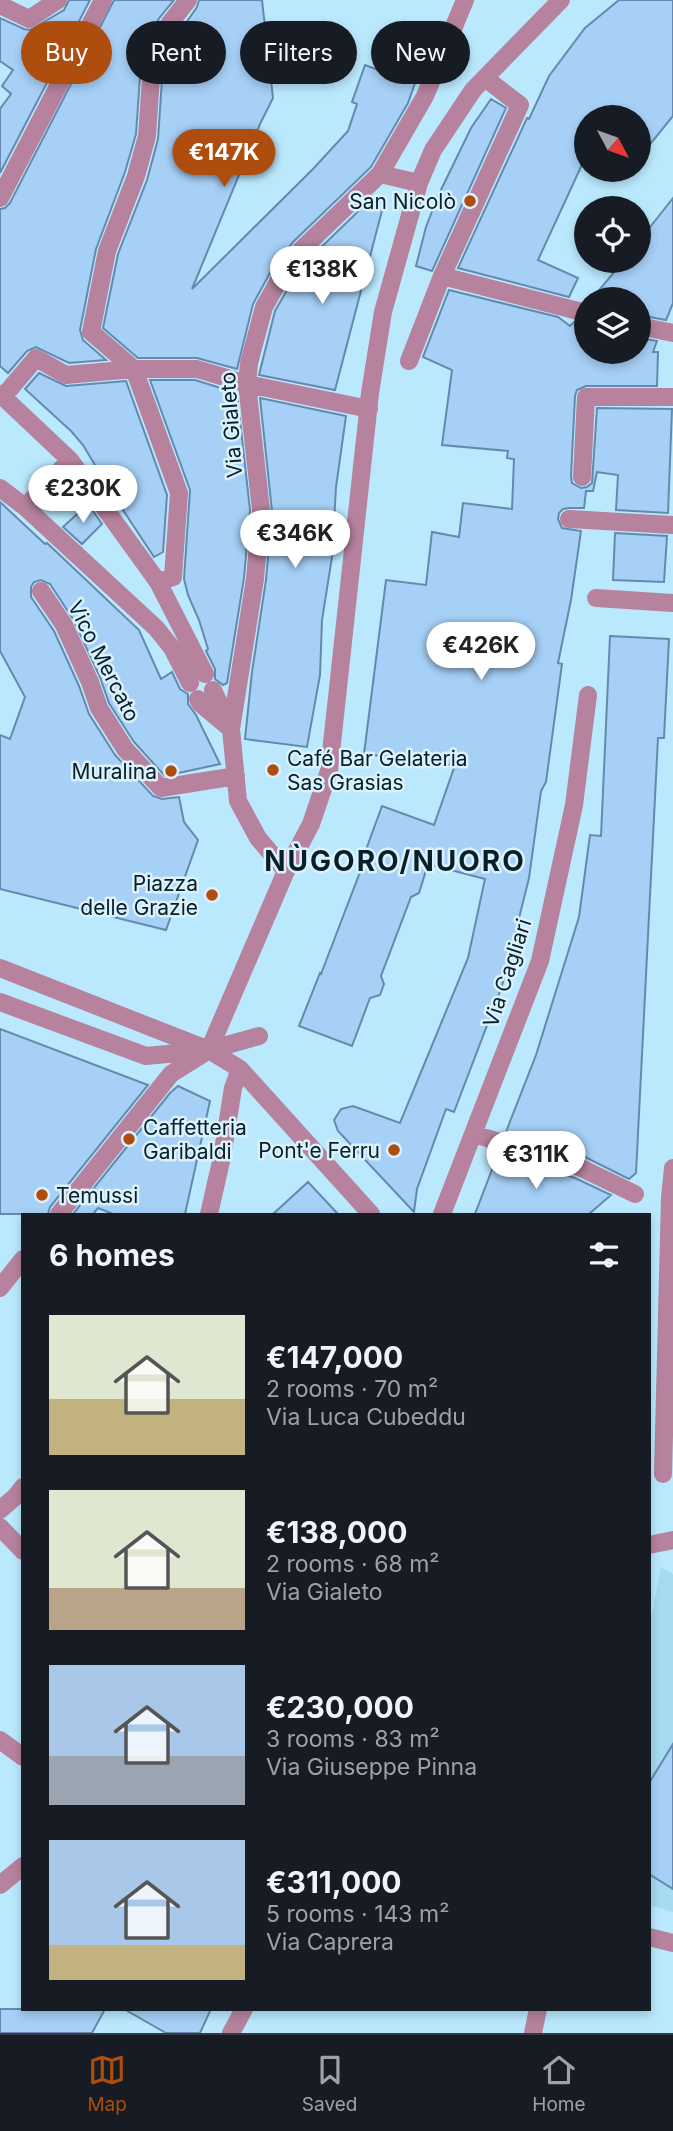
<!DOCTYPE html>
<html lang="en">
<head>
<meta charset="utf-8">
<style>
  :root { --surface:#171b24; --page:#242831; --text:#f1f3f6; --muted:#9ea1a6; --line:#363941; --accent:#af4d0e }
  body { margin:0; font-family:Inter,sans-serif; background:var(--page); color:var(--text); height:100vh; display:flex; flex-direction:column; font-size:26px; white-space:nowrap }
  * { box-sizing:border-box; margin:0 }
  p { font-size:23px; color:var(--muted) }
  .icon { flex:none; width:38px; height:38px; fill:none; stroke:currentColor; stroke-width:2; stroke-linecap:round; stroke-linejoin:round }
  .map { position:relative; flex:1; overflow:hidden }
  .drawer { position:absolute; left:21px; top:1213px; width:630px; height:798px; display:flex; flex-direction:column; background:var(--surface); border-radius:0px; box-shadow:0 4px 10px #0003 }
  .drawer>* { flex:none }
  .top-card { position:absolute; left:21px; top:21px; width:632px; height:63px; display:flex; gap:14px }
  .needle { width:46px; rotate:131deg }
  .fabs { position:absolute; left:574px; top:105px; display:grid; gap:14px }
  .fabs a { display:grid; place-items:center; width:77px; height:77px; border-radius:50%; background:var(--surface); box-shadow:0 4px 10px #0003; font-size:35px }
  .price { position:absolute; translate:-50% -60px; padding:0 16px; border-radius:24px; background:#fff; color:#222; font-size:23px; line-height:46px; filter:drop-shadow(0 2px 4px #0008) }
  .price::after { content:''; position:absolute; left:50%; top:42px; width:21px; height:16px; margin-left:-10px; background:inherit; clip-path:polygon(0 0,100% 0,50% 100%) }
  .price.on { background:var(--accent); color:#fff }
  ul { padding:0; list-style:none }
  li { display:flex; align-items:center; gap:21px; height:175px; padding:0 28px }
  li span { display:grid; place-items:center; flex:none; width:196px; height:140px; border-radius:0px; color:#555 }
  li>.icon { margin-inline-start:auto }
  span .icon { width:84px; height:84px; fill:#fffc; stroke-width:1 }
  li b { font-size:30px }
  h2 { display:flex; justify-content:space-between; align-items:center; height:84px; padding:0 28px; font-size:30px }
  .pill { padding:0 24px; border-radius:32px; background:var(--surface); box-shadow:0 4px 10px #0003; font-size:24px; line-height:63px }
  .pill.on { background:var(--accent); color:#fff }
  .tabs { display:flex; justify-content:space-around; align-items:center; height:98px; border-top:2px solid var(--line); background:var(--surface); font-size:19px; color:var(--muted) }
  .tabs a { display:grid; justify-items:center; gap:4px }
  .tabs .on { color:var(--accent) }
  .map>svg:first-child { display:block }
  .built { fill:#a6dbf2 }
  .building { fill:#a7d0f7; stroke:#638aae; stroke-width:2 }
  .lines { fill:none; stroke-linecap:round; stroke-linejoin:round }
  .minor { stroke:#b7829e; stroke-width:18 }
  .poi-dot { fill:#af4d0e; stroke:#dbf2fd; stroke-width:2.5 }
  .labels { text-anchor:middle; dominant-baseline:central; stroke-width:5; stroke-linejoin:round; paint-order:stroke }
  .poi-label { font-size:21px; fill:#071f29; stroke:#dbf2fd; text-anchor:end }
  .street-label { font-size:21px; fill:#071f29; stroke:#dbf2fd }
  .district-label { font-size:28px; font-weight:bold; letter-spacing:2px; fill:#071f29; stroke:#dbf2fd }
</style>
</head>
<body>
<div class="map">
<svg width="673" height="2033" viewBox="0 0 673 2033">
  <rect width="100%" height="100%" fill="#bae9fe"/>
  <path class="built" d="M 661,1567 L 673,1574 L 673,1912 L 649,1905 L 649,1630 Z"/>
  <path class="building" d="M 69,0 L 90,0 L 0,173 L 0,109 L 11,94 L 2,86 L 13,70 L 0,61 L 0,18 L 24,29 L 30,30 L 64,10 Z
    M 114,0 L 174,0 L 160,17 L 146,41 L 141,62 L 136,134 L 125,172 L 96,249 L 80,330 L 83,340 L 106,360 L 69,363 L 36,347 L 27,351 L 8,373 L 0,366 L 0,209 L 5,208 L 10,203 Z
    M 199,0 L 262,0 L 273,98 L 260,124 L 192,289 L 313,169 L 348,131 L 357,104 L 352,102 L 365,65 L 415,83 L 408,103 L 371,167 L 293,242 L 271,271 L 253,304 L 237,369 L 197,358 L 138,358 L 103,328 L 118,254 L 147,180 L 158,139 L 163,65 L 168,49 L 197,7 Z
    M 619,0 L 673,0 L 673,116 L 639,158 L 639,117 L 586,117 L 586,156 L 538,260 L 578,278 L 569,297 L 458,268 L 527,118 L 529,119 L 549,76 L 585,28 Z
    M 491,99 L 506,108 L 432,271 L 416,266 L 426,227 L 438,196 L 471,128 Z
    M 373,197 L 384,203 L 335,390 L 259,375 L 275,311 L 291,283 L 310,258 Z
    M 673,198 L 673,303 L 666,320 L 639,315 L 639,299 L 592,299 L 623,261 L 639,261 L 639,241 Z
    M 449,290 L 558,317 L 570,326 L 574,322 L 586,324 L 586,352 L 639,352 L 639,338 L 657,341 L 653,352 L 658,352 L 657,386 L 586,386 L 577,390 L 575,396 L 571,476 L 572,483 L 581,488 L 587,487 L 592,483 L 597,408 L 672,409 L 668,513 L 616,510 L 618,475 L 597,472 L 593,491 L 586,491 L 584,508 L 569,508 L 563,509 L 559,513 L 558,519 L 562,528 L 581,531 L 571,600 L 558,663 L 562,664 L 546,782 L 541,791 L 529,878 L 502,986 L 454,1112 L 446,1109 L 417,1189 L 414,1212 L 338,1131 L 334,1120 L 341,1109 L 353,1106 L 400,1123 L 468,958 L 485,879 L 428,864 L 419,893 L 411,897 L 381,976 L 384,984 L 380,995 L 370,998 L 352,1046 L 299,1026 L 320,973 L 321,974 L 365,859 L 363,858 L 382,806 L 434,825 L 455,765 L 364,754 L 386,580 L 426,585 L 432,532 L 459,537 L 463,503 L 512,509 L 514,459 L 507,458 L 508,451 L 442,445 L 452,370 L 423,357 Z
    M 39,373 L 66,386 L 126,381 L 167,495 L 163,552 L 154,557 L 121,507 L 119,508 L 104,488 L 107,485 L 83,445 L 71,431 L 25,389 Z
    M 150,380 L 195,380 L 237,393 L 250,510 L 244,578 L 227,683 L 223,685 L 215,679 L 215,669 L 206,651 L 208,649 L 199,620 L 188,595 L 184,579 L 190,490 Z
    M 260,398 L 346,416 L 336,487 L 332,557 L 322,620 L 320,675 L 307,747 L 245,739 L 252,672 L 266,580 L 272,511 Z
    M 0,502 L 45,544 L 47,543 L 139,630 L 161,679 L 172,672 L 180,689 L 188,694 L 188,704 L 196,715 L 220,764 L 165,776 L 134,742 L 109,703 L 100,677 L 73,619 L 50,584 L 41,580 L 34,582 L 31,587 L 31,597 L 54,631 L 79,686 L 89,714 L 115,755 L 153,796 L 162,799 L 179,797 L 184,822 L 198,840 L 166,930 L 0,889 L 0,735 L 10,739 L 25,697 L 0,651 Z
    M 88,504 L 102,524 L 82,544 L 63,527 Z
    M 615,533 L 667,536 L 664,582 L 613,580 Z
    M 610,636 L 669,639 L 664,738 L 658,738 L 636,1173 L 629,1179 L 583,1156 L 506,1132 L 536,1055 L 579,917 L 590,835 L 601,836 Z
    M 0,1029 L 148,1085 L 50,1207 L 48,1214 L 0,1214 Z
    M 178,1086 L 210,1101 L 185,1214 L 113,1214 L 98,1208 L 93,1214 L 73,1214 L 170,1093 Z
    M 498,1154 L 575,1178 L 611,1195 L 589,1214 L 475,1214 Z
    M 308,1182 L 338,1214 L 273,1214 Z
    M 673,1744 L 673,1889 L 649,1874 L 649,1783 Z
    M 0,2009 L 105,2009 L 92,2033 L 0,2033 Z
    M 124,2009 L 211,2009 L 200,2033 L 166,2033 Z"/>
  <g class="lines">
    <path class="minor" d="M 0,5 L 29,19 L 58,0
      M 380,174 L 419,183
      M 0,198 L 103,0
      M 442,276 L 586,313
      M 639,326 L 673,333
      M 409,361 L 442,276 L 520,105 L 485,78
      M 0,394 L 70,460 L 158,582 L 205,674
      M 3,397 L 36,358 L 66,375 L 134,369 L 197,369 L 247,384 L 369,409
      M 70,460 L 25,507 L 156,628 L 172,648 L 190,683
      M 582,477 L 586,397 L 673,397
      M 0,488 L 25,507
      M 569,519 L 673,525
      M 158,582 L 173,577 L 179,493 L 134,369 L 91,332 L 107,251 L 136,176 L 147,136 L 152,63 L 157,44 L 170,23 L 188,0
      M 41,591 L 64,625 L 90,682 L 99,708 L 125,749 L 161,788 L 236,776
      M 596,598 L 673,603
      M 213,690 L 228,722
      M 198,699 L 200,703 L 231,729
      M 286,871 L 258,838 L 238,801 L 231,729 L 255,579 L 261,510 L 247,384 L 249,363 L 264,307 L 281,277 L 301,250 L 380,174 L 425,96 L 465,0
      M 0,968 L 209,1050 L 240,1069 L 371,1214
      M 0,1002 L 146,1056 L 209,1050 L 259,1036
      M 209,1050 L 286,871 L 311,824 L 329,771 L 370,393 L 383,312 L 419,183 L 433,150 L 473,90 L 561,0
      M 474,1134 L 579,1167 L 635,1194
      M 59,1214 L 171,1074 L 206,1052
      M 209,1214 L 222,1157 L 233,1088 L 240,1069
      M 442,1214 L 540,961 L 574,805 L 588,695
      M 0,1288 L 23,1259
      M 663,1474 L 670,1197 L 673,1168
      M 0,1510 L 15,1497 L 23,1487
      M 0,1527 L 23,1551
      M 649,1545 L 673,1540
      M 0,1740 L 23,1757
      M 0,1885 L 23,1866
      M 649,1937 L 673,1943
      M 231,2033 L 244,2009
      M 533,2033 L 538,2009"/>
  </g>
  <g class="poi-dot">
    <circle cx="470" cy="201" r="7"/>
    <circle cx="273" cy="770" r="7"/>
    <circle cx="171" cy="771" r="7"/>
    <circle cx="212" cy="895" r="7"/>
    <circle cx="129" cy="1139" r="7"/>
    <circle cx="394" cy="1150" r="7"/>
    <circle cx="42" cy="1195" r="7"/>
  </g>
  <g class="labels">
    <g class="poi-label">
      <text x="456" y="201">San Nicolò</text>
      <text x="287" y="758" text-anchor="start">Café Bar Gelateria<tspan x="287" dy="24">Sas Grasias</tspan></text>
      <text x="157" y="771">Muralina</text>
      <text x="198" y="883">Piazza<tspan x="198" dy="24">delle Grazie</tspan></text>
      <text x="143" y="1127" text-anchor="start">Caffetteria<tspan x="143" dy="24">Garibaldi</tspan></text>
      <text x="380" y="1150">Pont'e Ferru</text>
      <text x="56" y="1195" text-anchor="start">Temussi</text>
    </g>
    <g class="street-label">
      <text transform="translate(231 425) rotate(-94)">Via Gialeto</text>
      <text transform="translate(104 661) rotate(63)">Vico Mercato</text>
      <text transform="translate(507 973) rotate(-72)">Via Cagliari</text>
    </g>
    <g class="district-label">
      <text x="395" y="861">NÙGORO/NUORO</text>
    </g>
  </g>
</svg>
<div class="fabs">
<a><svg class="needle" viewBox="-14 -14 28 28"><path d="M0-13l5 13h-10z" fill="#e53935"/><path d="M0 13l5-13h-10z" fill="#9ea1a6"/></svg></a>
<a><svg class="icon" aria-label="locate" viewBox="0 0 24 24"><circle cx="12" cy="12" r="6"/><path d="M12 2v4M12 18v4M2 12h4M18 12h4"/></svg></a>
<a><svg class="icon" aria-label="layers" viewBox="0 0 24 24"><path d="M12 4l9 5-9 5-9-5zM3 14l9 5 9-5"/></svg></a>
</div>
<b class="price on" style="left:224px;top:189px">€147K</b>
<b class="price" style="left:322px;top:306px">€138K</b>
<b class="price" style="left:83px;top:525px">€230K</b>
<b class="price" style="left:295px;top:570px">€346K</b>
<b class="price" style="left:481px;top:682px">€426K</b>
<b class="price" style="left:536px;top:1191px">€311K</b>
<div class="top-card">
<a class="pill on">Buy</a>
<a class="pill">Rent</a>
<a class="pill">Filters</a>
<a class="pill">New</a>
</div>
<section class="drawer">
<h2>6 homes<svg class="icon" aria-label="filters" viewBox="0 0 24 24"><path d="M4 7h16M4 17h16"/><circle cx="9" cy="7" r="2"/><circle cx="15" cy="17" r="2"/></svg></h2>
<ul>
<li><span style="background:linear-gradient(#dfe7d0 60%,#c2b280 0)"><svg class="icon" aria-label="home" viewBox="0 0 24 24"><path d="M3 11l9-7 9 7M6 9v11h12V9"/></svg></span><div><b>€147,000</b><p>2 rooms · 70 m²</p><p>Via Luca Cubeddu</p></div></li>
<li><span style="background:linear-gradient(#dfe7d0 70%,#b9a48a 0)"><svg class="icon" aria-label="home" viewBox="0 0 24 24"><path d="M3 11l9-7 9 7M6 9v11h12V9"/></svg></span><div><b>€138,000</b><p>2 rooms · 68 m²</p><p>Via Gialeto</p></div></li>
<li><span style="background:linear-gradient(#a9c7e8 65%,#9aa5b1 0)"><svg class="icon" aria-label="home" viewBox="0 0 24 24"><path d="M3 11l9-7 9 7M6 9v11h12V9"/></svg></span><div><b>€230,000</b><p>3 rooms · 83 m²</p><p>Via Giuseppe Pinna</p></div></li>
<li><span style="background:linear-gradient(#a9c7e8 75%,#c2b280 0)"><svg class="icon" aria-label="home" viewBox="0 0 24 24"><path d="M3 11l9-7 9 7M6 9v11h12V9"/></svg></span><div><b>€311,000</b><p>5 rooms · 143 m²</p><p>Via Caprera</p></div></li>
</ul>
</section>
</div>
<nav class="tabs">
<a class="on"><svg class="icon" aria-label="map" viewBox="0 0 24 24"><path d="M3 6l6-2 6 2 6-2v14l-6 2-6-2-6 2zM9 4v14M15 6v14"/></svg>Map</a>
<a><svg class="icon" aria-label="saved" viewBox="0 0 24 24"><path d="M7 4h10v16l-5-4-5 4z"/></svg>Saved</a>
<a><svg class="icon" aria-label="home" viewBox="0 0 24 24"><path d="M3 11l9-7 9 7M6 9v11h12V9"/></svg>Home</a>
</nav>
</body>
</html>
